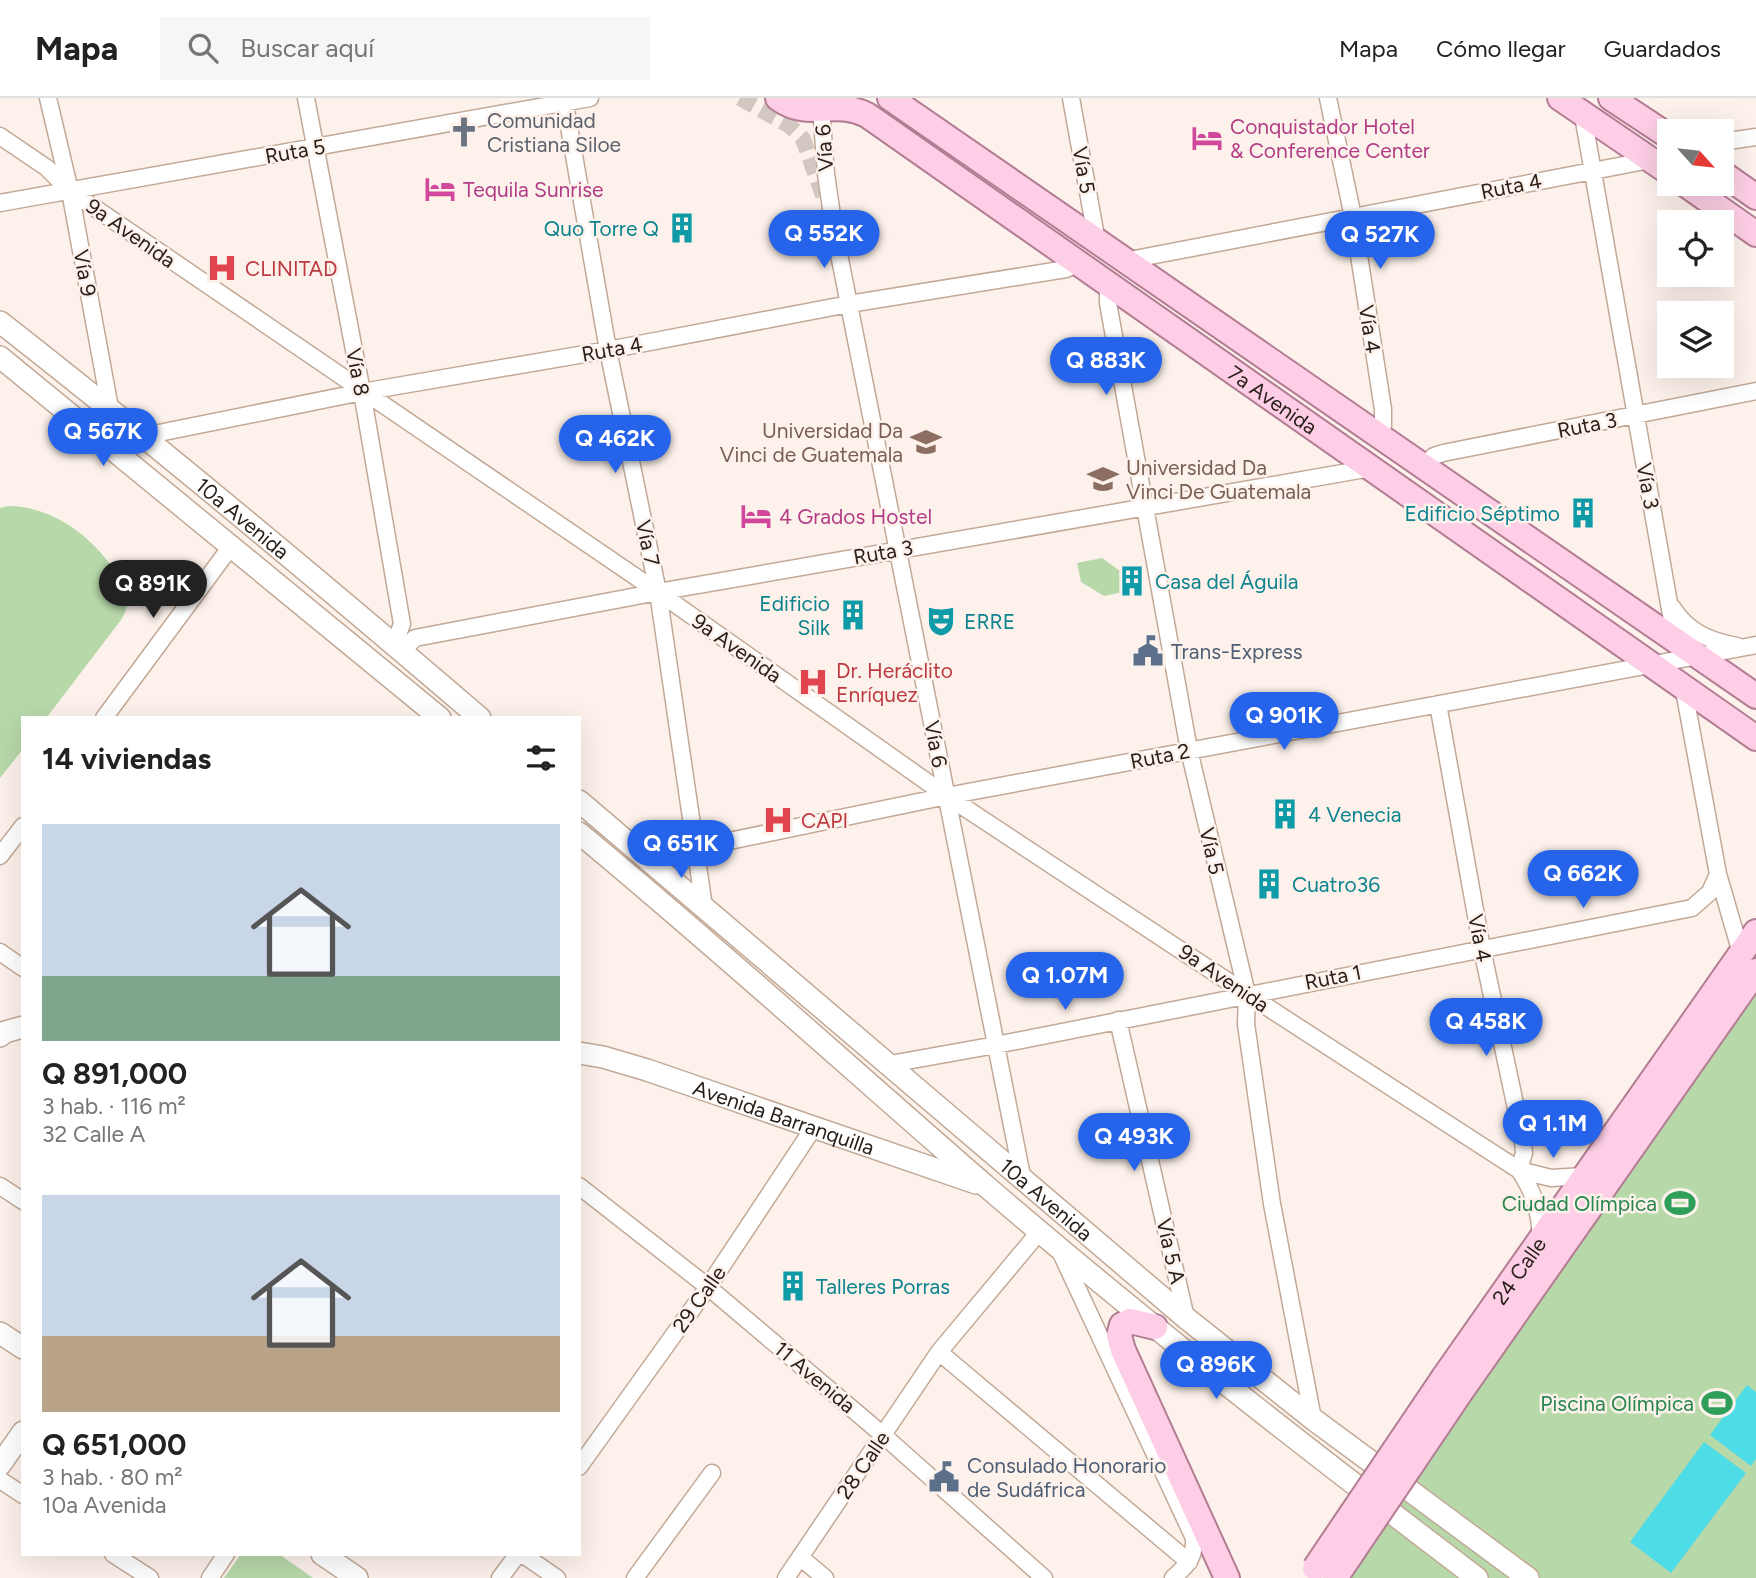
<!DOCTYPE html>
<html lang="es">
<head>
<meta charset="utf-8">
<style>
  :root { --surface:#fff; --page:#f6f6f6; --text:#222; --muted:#767676; --line:#e0e0e0; --accent:#2563eb }
  body { margin:0; font-family:Figtree,sans-serif; background:var(--page); color:var(--text); height:100vh; display:flex; flex-direction:column; font-size:26px; white-space:nowrap }
  * { box-sizing:border-box; margin:0 }
  p { font-size:23px; color:var(--muted) }
  .icon { flex:none; width:38px; height:38px; fill:none; stroke:currentColor; stroke-width:2; stroke-linecap:round; stroke-linejoin:round }
  .map { position:relative; flex:1; overflow:hidden }
  .side { position:absolute; left:21px; top:618px; width:560px; height:840px; display:flex; flex-direction:column; background:var(--surface); border-radius:0px; box-shadow:0 7px 28px #0002 }
  .side>* { flex:none }
  .needle { width:46px; rotate:117deg }
  .fabs { position:absolute; left:1657px; top:21px; display:grid; gap:14px }
  .fabs a { display:grid; place-items:center; width:77px; height:77px; border-radius:0px; background:var(--surface); box-shadow:0 7px 28px #0002; font-size:35px }
  .price { position:absolute; translate:-50% -60px; padding:0 16px; border-radius:24px; background:var(--accent); color:#fff; font-size:23px; line-height:46px; filter:drop-shadow(0 2px 4px #0008) }
  .price::after { content:''; position:absolute; left:50%; top:42px; width:21px; height:16px; margin-left:-10px; background:inherit; clip-path:polygon(0 0,100% 0,50% 100%) }
  .price.on { background:#222; color:#fff }
  ul { padding:0; list-style:none }
  li { display:grid; align-content:center; gap:14px; height:371px; padding:0 21px }
  li span { display:grid; place-items:center; height:217px; border-radius:0px; color:#555 }
  li>.icon { margin-inline-start:auto }
  span .icon { width:126px; height:126px; fill:#fffc; stroke-width:1 }
  li b { font-size:30px }
  h2 { display:flex; justify-content:space-between; align-items:center; height:84px; padding:0 21px; font-size:30px }
  header { display:flex; align-items:center; gap:42px; box-sizing:border-box; height:98px; padding:0 35px; background:var(--surface); border-bottom:2px solid var(--line) }
  header strong { font-size:33px }
  nav { display:flex; gap:38px; margin-inline-start:auto; font-size:24px }
  .search { width:490px; height:63px; background:var(--page); display:flex; align-items:center; gap:18px; box-sizing:border-box; padding:0 24px; border-radius:0px; color:var(--muted); font-size:26px }
  .map>svg:first-child { display:block }
  .green { fill:#b7d9aa }
  .water { fill:#4edce6 }
  .lines { fill:none; stroke-linecap:round; stroke-linejoin:round }
  .street-tunnel { stroke:#d3c8c1; stroke-width:16; stroke-dasharray:16 8; stroke-linecap:butt }
  .street-casing { stroke:#c2a997; stroke-width:19 }
  .secondary-casing { stroke:#c2a997; stroke-width:24 }
  .primary-casing { stroke:#b27c93; stroke-width:28 }
  .street { stroke:#fff; stroke-width:16 }
  .secondary { stroke:#fff; stroke-width:21 }
  .primary { stroke:#fdcee5; stroke-width:24 }
  .primary-bridge-casing { stroke:#b27c93; stroke-width:28; stroke-linecap:butt }
  .primary-bridge { stroke:#fdcee5; stroke-width:24 }
  .labels { text-anchor:middle; dominant-baseline:central; stroke-width:5; stroke-linejoin:round; paint-order:stroke }
  .worship-label { font-size:21px; fill:#5b616d; stroke:#fdf2eb; text-anchor:start }
  .hotel-label { font-size:21px; fill:#b23c85; stroke:#fdf2eb; text-anchor:start }
  .street-label { font-size:21px; fill:#292019; stroke:#fdf2eb }
  .culture-label { font-size:21px; fill:#0d838f; stroke:#fdf2eb; text-anchor:start }
  .health-label { font-size:21px; fill:#be3a42; stroke:#fdf2eb; text-anchor:start }
  .education-label { font-size:21px; fill:#785e54; stroke:#fdf2eb; text-anchor:end }
  .service-label { font-size:21px; fill:#4e5e75; stroke:#fdf2eb; text-anchor:start }
  .leisure-label { font-size:21px; fill:#27864d; stroke:#fdf2eb; text-anchor:end }
</style>
</head>
<body>
<header>
<strong>Mapa</strong>
<div class="search"><svg class="icon" aria-label="search" viewBox="0 0 24 24"><circle cx="10" cy="10" r="6"/><path d="M15 15l6 6"/></svg>Buscar aquí</div>
<nav><a>Mapa</a><a>Cómo llegar</a><a>Guardados</a></nav>
</header>
<div class="map">
<svg width="1756" height="1480" viewBox="0 0 1756 1480">
  <rect width="100%" height="100%" fill="#fdf2eb"/>
  <path class="green" d="M 8,408 C 53,408 95,440 117,477 C 127,493 132,505 121,522 L 47,619 L 23,620 L 23,651 L 0,680 L 0,410 Z
    M 1102,460 L 1120,473 L 1124,494 L 1104,498 L 1081,484 L 1077,465 Z
    M 1756,883 L 1756,1480 L 1346,1480 Z
    M 241,1456 L 279,1456 L 313,1480 L 224,1480 Z"/>
  <path class="water" d="M 1747,1287 L 1756,1294 L 1756,1361 L 1751,1368 L 1710,1337 Z
    M 1704,1344 L 1746,1375 L 1671,1475 L 1630,1444 Z"/>
  <g class="lines">
    <path class="street-tunnel" d="M 740,0 L 790,28 L 803,41 L 825,103"/>
    <g class="street-casing">
      <path id="street" d="M 48,0 L 70,93 L 110,310
        M 306,0 L 362,294 L 402,526 L 394,547
        M 564,0 L 608,252 L 658,494 L 704,809
        M 1071,0 L 1097,144
        M 1328,0 L 1353,119 L 1383,311 L 1383,328 L 1376,337
        M 821,10 L 826,76 L 834,131 L 1022,1078
        M 1582,12 L 1676,545
        M 0,38 L 47,70 L 70,93 L 658,494 L 947,698 L 1247,896 L 1519,1072 L 1551,1080 L 1584,1078
        M 1722,44 L 1756,39
        M 0,105 L 590,0
        M 1124,163 L 1650,62
        M 1108,186 L 1108,205 L 1189,652 L 1247,896 L 1246,926 L 1272,1106 L 1313,1321
        M 144,338 L 362,294 L 608,252 L 849,206 L 1066,171 L 1079,165
        M 1422,369 L 1434,358 L 1443,355 L 1756,293
        M 1672,509 C 1688,534 1709,543 1737,548
        M 402,553 L 415,540 L 658,494 L 1371,370
        M 1683,587 L 1718,776 L 1741,855
        M 1438,606 L 1482,851 L 1523,1043 L 1524,1055 L 1519,1072
        M 104,620 L 232,447
        M 0,758 L 23,728
        M 647,760 L 947,698 L 1756,547
        M 0,854 L 23,870
        M 1118,922 L 1186,1220
        M 890,966 L 996,947 L 1692,810 L 1710,794 L 1718,776
        M 1519,1072 C 1534,1094 1540,1114 1541,1141
        M 0,1088 L 23,1103
        M 579,1088 L 708,1189 L 883,1337 L 1044,1480
        M 1060,1153 L 1194,1440 C 1195,1460 1187,1467 1173,1480
        M 939,1254 L 1189,1464
        M 579,1369 L 708,1189 L 814,1029
        M 0,1382 L 23,1397
        M 113,1456 L 150,1480
        M 522,1456 L 557,1480
        M 800,1459 L 825,1480
        M 210,1480 L 226,1456
        M 500,1480 L 518,1456
        M 635,1480 L 712,1375
        M 786,1480 L 939,1254 L 1040,1133"/>
    </g>
    <g class="secondary-casing">
      <g id="secondary">
        <path id="s1" d="M 0,224 C 164,352 322,485 480,620"/>
        <path d="M 0,259 L 440,620"/>
        <path id="s2" d="M 579,703 L 1186,1220 L 1313,1321 L 1528,1480"/>
        <path d="M 579,735 C 718,850 851,971 987,1089 C 1145,1225 1311,1354 1477,1480"/>
        <path d="M 0,938 L 5,934 L 23,929"/>
        <path id="s3" d="M 579,955 L 603,959 L 647,972 L 976,1085"/>
        <path d="M 0,1235 L 23,1250"/>
        <path d="M 0,1367 L 23,1334"/>
        <path d="M 322,1456 L 357,1480"/>
      </g>
    </g>
    <g class="primary-casing">
      <g id="primary">
        <path id="s4" d="M 778,0 C 809,23 833,0 867,17 L 1756,640"/>
        <path d="M 890,0 L 1756,598"/>
        <path d="M 1560,0 L 1670,75"/>
        <path d="M 1611,0 L 1670,39"/>
        <path d="M 1722,75 L 1756,99"/>
        <path d="M 1685,86 L 1756,136"/>
        <path d="M 1155,1229 L 1130,1223 L 1122,1227 L 1119,1238 L 1123,1252 L 1227,1480"/>
        <path id="s5" d="M 1444,1279 L 1756,834"/>
        <path d="M 1462,1292 L 1756,873"/>
      </g>
    </g>
    <use href="#street" class="street"/>
    <use href="#secondary" class="secondary"/>
    <use href="#primary" class="primary"/>
    <g class="primary-bridge-casing">
      <path id="primary-bridge" d="M 1315,1470 L 1444,1279
        M 1335,1480 L 1462,1292"/>
    </g>
    <use href="#primary-bridge" class="primary-bridge"/>
  </g>
  <defs>
    <g id="church-bare" transform="scale(2.415)"><path d="M-1.2-6h2.4v3.5h3.3v2.4h-3.3V6h-2.4V-.1h-3.3v-2.4h3.3Z" fill="#6b7280" stroke="#fdf2eb" stroke-width="2.5" paint-order="stroke"/></g>
    <g id="hotel-bare" transform="scale(2.415)"><path d="M-6-4.5h1.5V1H6V5H4.5V3h-9V5H-6ZM-4 0a1.8 1.8 0 1 1 3.6 0ZM.5 0V-2.5h3Q6-2.5 6 0Z" fill="#d1479c" stroke="#fdf2eb" stroke-width="2.5" paint-order="stroke"/></g>
    <g id="building-bare" transform="scale(2.415)"><path d="M-4-6H4V6H1V3H-1V6H-4ZM-2.5-4.3h1.7v1.8h-1.7ZM.8-4.3h1.7v1.8H.8ZM-2.5-1h1.7V.8h-1.7ZM.8-1h1.7V.8H.8Z" fill="#0f9aa8" stroke="#fdf2eb" stroke-width="2.5" paint-order="stroke"/></g>
    <g id="hospital-bare" transform="scale(2.415)"><path d="M-5-5h3v3.5h4V-5h3V5h-3V1.5h-4V5h-3Z" fill="#e0444e" stroke="#fdf2eb" stroke-width="2.5" paint-order="stroke"/></g>
    <g id="university-bare" transform="scale(2.415)"><path d="M0-5L7-2L0 1L-7-2ZM-4 1L0 2.5L4 1V4Q0 6-4 4Z" fill="#8d6e63" stroke="#fdf2eb" stroke-width="2.5" paint-order="stroke"/></g>
    <g id="theatre-bare" transform="scale(2.415)"><path d="M-5-5.5Q0-4 5-5.5V0Q5 5 0 6Q-5 5-5 0ZM-3.3-2.5H-1v1.5H-3.3ZM1-2.5H3.3v1.5H1ZM-2.8 1Q0 5.5 2.8 1Z" fill="#0f9aa8" stroke="#fdf2eb" stroke-width="2.5" paint-order="stroke"/></g>
    <g id="civic-bare" transform="scale(2.415)"><path d="M-.6-6.5H3V-4.5H.6V-3L4-1V1h2V6H-6V1h2V-1L-.6-3ZM-1.2 2.5V6h2.4V2.5Z" fill="#5c6f8a" stroke="#fdf2eb" stroke-width="2.5" paint-order="stroke"/></g>
    <g id="stadium-bare" transform="scale(2.415)"><path d="M0-5a6.5 5 0 1 0 0 10a6.5 5 0 1 0 0-10ZM-3.5-1.8h7v3.6h-7Z" fill="#2e9e5b" stroke="#fdf2eb" stroke-width="2.5" paint-order="stroke"/></g>
  </defs>
  <g fill-rule="evenodd">
    <use href="#church-bare" x="464" y="34"/>
    <use href="#hotel-bare" x="1207" y="40"/>
    <use href="#hotel-bare" x="440" y="91"/>
    <use href="#building-bare" x="682" y="130"/>
    <use href="#hospital-bare" x="222" y="170"/>
    <use href="#university-bare" x="926" y="344"/>
    <use href="#university-bare" x="1103" y="381"/>
    <use href="#building-bare" x="1583" y="415"/>
    <use href="#hotel-bare" x="756" y="418"/>
    <use href="#building-bare" x="1132" y="483"/>
    <use href="#building-bare" x="853" y="517"/>
    <use href="#theatre-bare" x="941" y="523"/>
    <use href="#civic-bare" x="1148" y="553"/>
    <use href="#hospital-bare" x="813" y="584"/>
    <use href="#building-bare" x="1285" y="716"/>
    <use href="#hospital-bare" x="778" y="722"/>
    <use href="#building-bare" x="1269" y="786"/>
    <use href="#stadium-bare" x="1680" y="1105"/>
    <use href="#building-bare" x="793" y="1188"/>
    <use href="#stadium-bare" x="1717" y="1305"/>
    <use href="#civic-bare" x="944" y="1379"/>
  </g>
  <g class="labels">
    <g class="worship-label">
      <text x="487" y="22">Comunidad<tspan x="487" dy="24">Cristiana Siloe</tspan></text>
    </g>
    <g class="hotel-label">
      <text x="1230" y="28">Conquistador Hotel<tspan x="1230" dy="24">&amp; Conference Center</tspan></text>
      <text x="463" y="91">Tequila Sunrise</text>
      <text x="779" y="418">4 Grados Hostel</text>
    </g>
    <g class="street-label">
      <text transform="translate(824 50) rotate(-94)">Vía 6</text>
      <text transform="translate(295 53) rotate(-10)">Ruta 5</text>
      <text transform="translate(1084 72) rotate(80)">Vía 5</text>
      <text transform="translate(1511 88) rotate(-11)">Ruta 4</text>
      <text transform="translate(131 135) rotate(35)">9a Avenida</text>
      <text transform="translate(85 175) rotate(80)">Vía 9</text>
      <text transform="translate(1370 231) rotate(81)">Vía 4</text>
      <text transform="translate(612 251) rotate(-10)">Ruta 4</text>
      <text transform="translate(358 274) rotate(79)">Vía 8</text>
      <text stroke="none"><textPath href="#s4" startOffset="588">7a Avenida</textPath></text>
      <text transform="translate(1587 327) rotate(-11)">Ruta 3</text>
      <text transform="translate(1648 388) rotate(80)">Vía 3</text>
      <text stroke="none"><textPath href="#s1" startOffset="312">10a Avenida</textPath></text>
      <text transform="translate(648 445) rotate(78)">Vía 7</text>
      <text transform="translate(883 454) rotate(-10)">Ruta 3</text>
      <text transform="translate(737 550) rotate(35)">9a Avenida</text>
      <text transform="translate(936 646) rotate(79)">Vía 6</text>
      <text transform="translate(1160 658) rotate(-11)">Ruta 2</text>
      <text transform="translate(1212 753) rotate(77)">Vía 5</text>
      <text transform="translate(1480 840) rotate(79)">Vía 4</text>
      <text transform="translate(1333 879) rotate(-11)">Ruta 1</text>
      <text transform="translate(1224 880) rotate(34)">9a Avenida</text>
      <text stroke="none"><textPath href="#s3" startOffset="215">Avenida Barranquilla</textPath></text>
      <text stroke="none"><textPath href="#s2" startOffset="614">10a Avenida</textPath></text>
      <text transform="translate(1171 1153) rotate(77)">Vía 5 A</text>
      <text stroke="none"><textPath href="#s5" startOffset="130">24 Calle</textPath></text>
      <text transform="translate(699 1201) rotate(-55)">29 Calle</text>
      <text transform="translate(815 1279) rotate(40)">11 Avenida</text>
      <text transform="translate(863 1367) rotate(-56)">28 Calle</text>
    </g>
    <g class="culture-label">
      <text x="659" y="130" text-anchor="end">Quo Torre Q</text>
      <text x="1560" y="415" text-anchor="end">Edificio Séptimo</text>
      <text x="1155" y="483">Casa del Águila</text>
      <text x="830" y="505" text-anchor="end">Edificio<tspan x="830" dy="24">Silk</tspan></text>
      <text x="964" y="523">ERRE</text>
      <text x="1308" y="716">4 Venecia</text>
      <text x="1292" y="786">Cuatro36</text>
      <text x="816" y="1188">Talleres Porras</text>
    </g>
    <g class="health-label">
      <text x="245" y="170">CLINITAD</text>
      <text x="836" y="572">Dr. Heráclito<tspan x="836" dy="24">Enríquez</tspan></text>
      <text x="801" y="722">CAPI</text>
    </g>
    <g class="education-label">
      <text x="903" y="332">Universidad Da<tspan x="903" dy="24">Vinci de Guatemala</tspan></text>
      <text x="1126" y="369" text-anchor="start">Universidad Da<tspan x="1126" dy="24">Vinci De Guatemala</tspan></text>
    </g>
    <g class="service-label">
      <text x="1171" y="553">Trans-Express</text>
      <text x="967" y="1367">Consulado Honorario<tspan x="967" dy="24">de Sudáfrica</tspan></text>
    </g>
    <g class="leisure-label">
      <text x="1657" y="1105">Ciudad Olímpica</text>
      <text x="1694" y="1305">Piscina Olímpica</text>
    </g>
  </g>
</svg>
<div class="fabs">
<a><svg class="needle" viewBox="-14 -14 28 28"><path d="M0-13l5 13h-10z" fill="#e53935"/><path d="M0 13l5-13h-10z" fill="#767676"/></svg></a>
<a><svg class="icon" aria-label="locate" viewBox="0 0 24 24"><circle cx="12" cy="12" r="6"/><path d="M12 2v4M12 18v4M2 12h4M18 12h4"/></svg></a>
<a><svg class="icon" aria-label="layers" viewBox="0 0 24 24"><path d="M12 4l9 5-9 5-9-5zM3 14l9 5 9-5"/></svg></a>
</div>
<b class="price" style="left:824px;top:172px">Q 552K</b>
<b class="price" style="left:1380px;top:173px">Q 527K</b>
<b class="price" style="left:1106px;top:299px">Q 883K</b>
<b class="price" style="left:103px;top:370px">Q 567K</b>
<b class="price" style="left:615px;top:377px">Q 462K</b>
<b class="price on" style="left:153px;top:522px">Q 891K</b>
<b class="price" style="left:1284px;top:654px">Q 901K</b>
<b class="price" style="left:681px;top:782px">Q 651K</b>
<b class="price" style="left:1583px;top:812px">Q 662K</b>
<b class="price" style="left:1065px;top:914px">Q 1.07M</b>
<b class="price" style="left:1486px;top:960px">Q 458K</b>
<b class="price" style="left:1553px;top:1062px">Q 1.1M</b>
<b class="price" style="left:1134px;top:1075px">Q 493K</b>
<b class="price" style="left:1216px;top:1303px">Q 896K</b>
<section class="side">
<h2>14 viviendas<svg class="icon" aria-label="filters" viewBox="0 0 24 24"><path d="M4 7h16M4 17h16"/><circle cx="9" cy="7" r="2"/><circle cx="15" cy="17" r="2"/></svg></h2>
<ul>
<li><span style="background:linear-gradient(#c9d6e8 70%,#7fa58c 0)"><svg class="icon" aria-label="home" viewBox="0 0 24 24"><path d="M3 11l9-7 9 7M6 9v11h12V9"/></svg></span><div><b>Q 891,000</b><p>3 hab. · 116 m²</p><p>32 Calle A</p></div></li>
<li><span style="background:linear-gradient(#c9d6e8 65%,#b9a48a 0)"><svg class="icon" aria-label="home" viewBox="0 0 24 24"><path d="M3 11l9-7 9 7M6 9v11h12V9"/></svg></span><div><b>Q 651,000</b><p>3 hab. · 80 m²</p><p>10a Avenida</p></div></li>
</ul>
</section>
</div>
</body>
</html>
